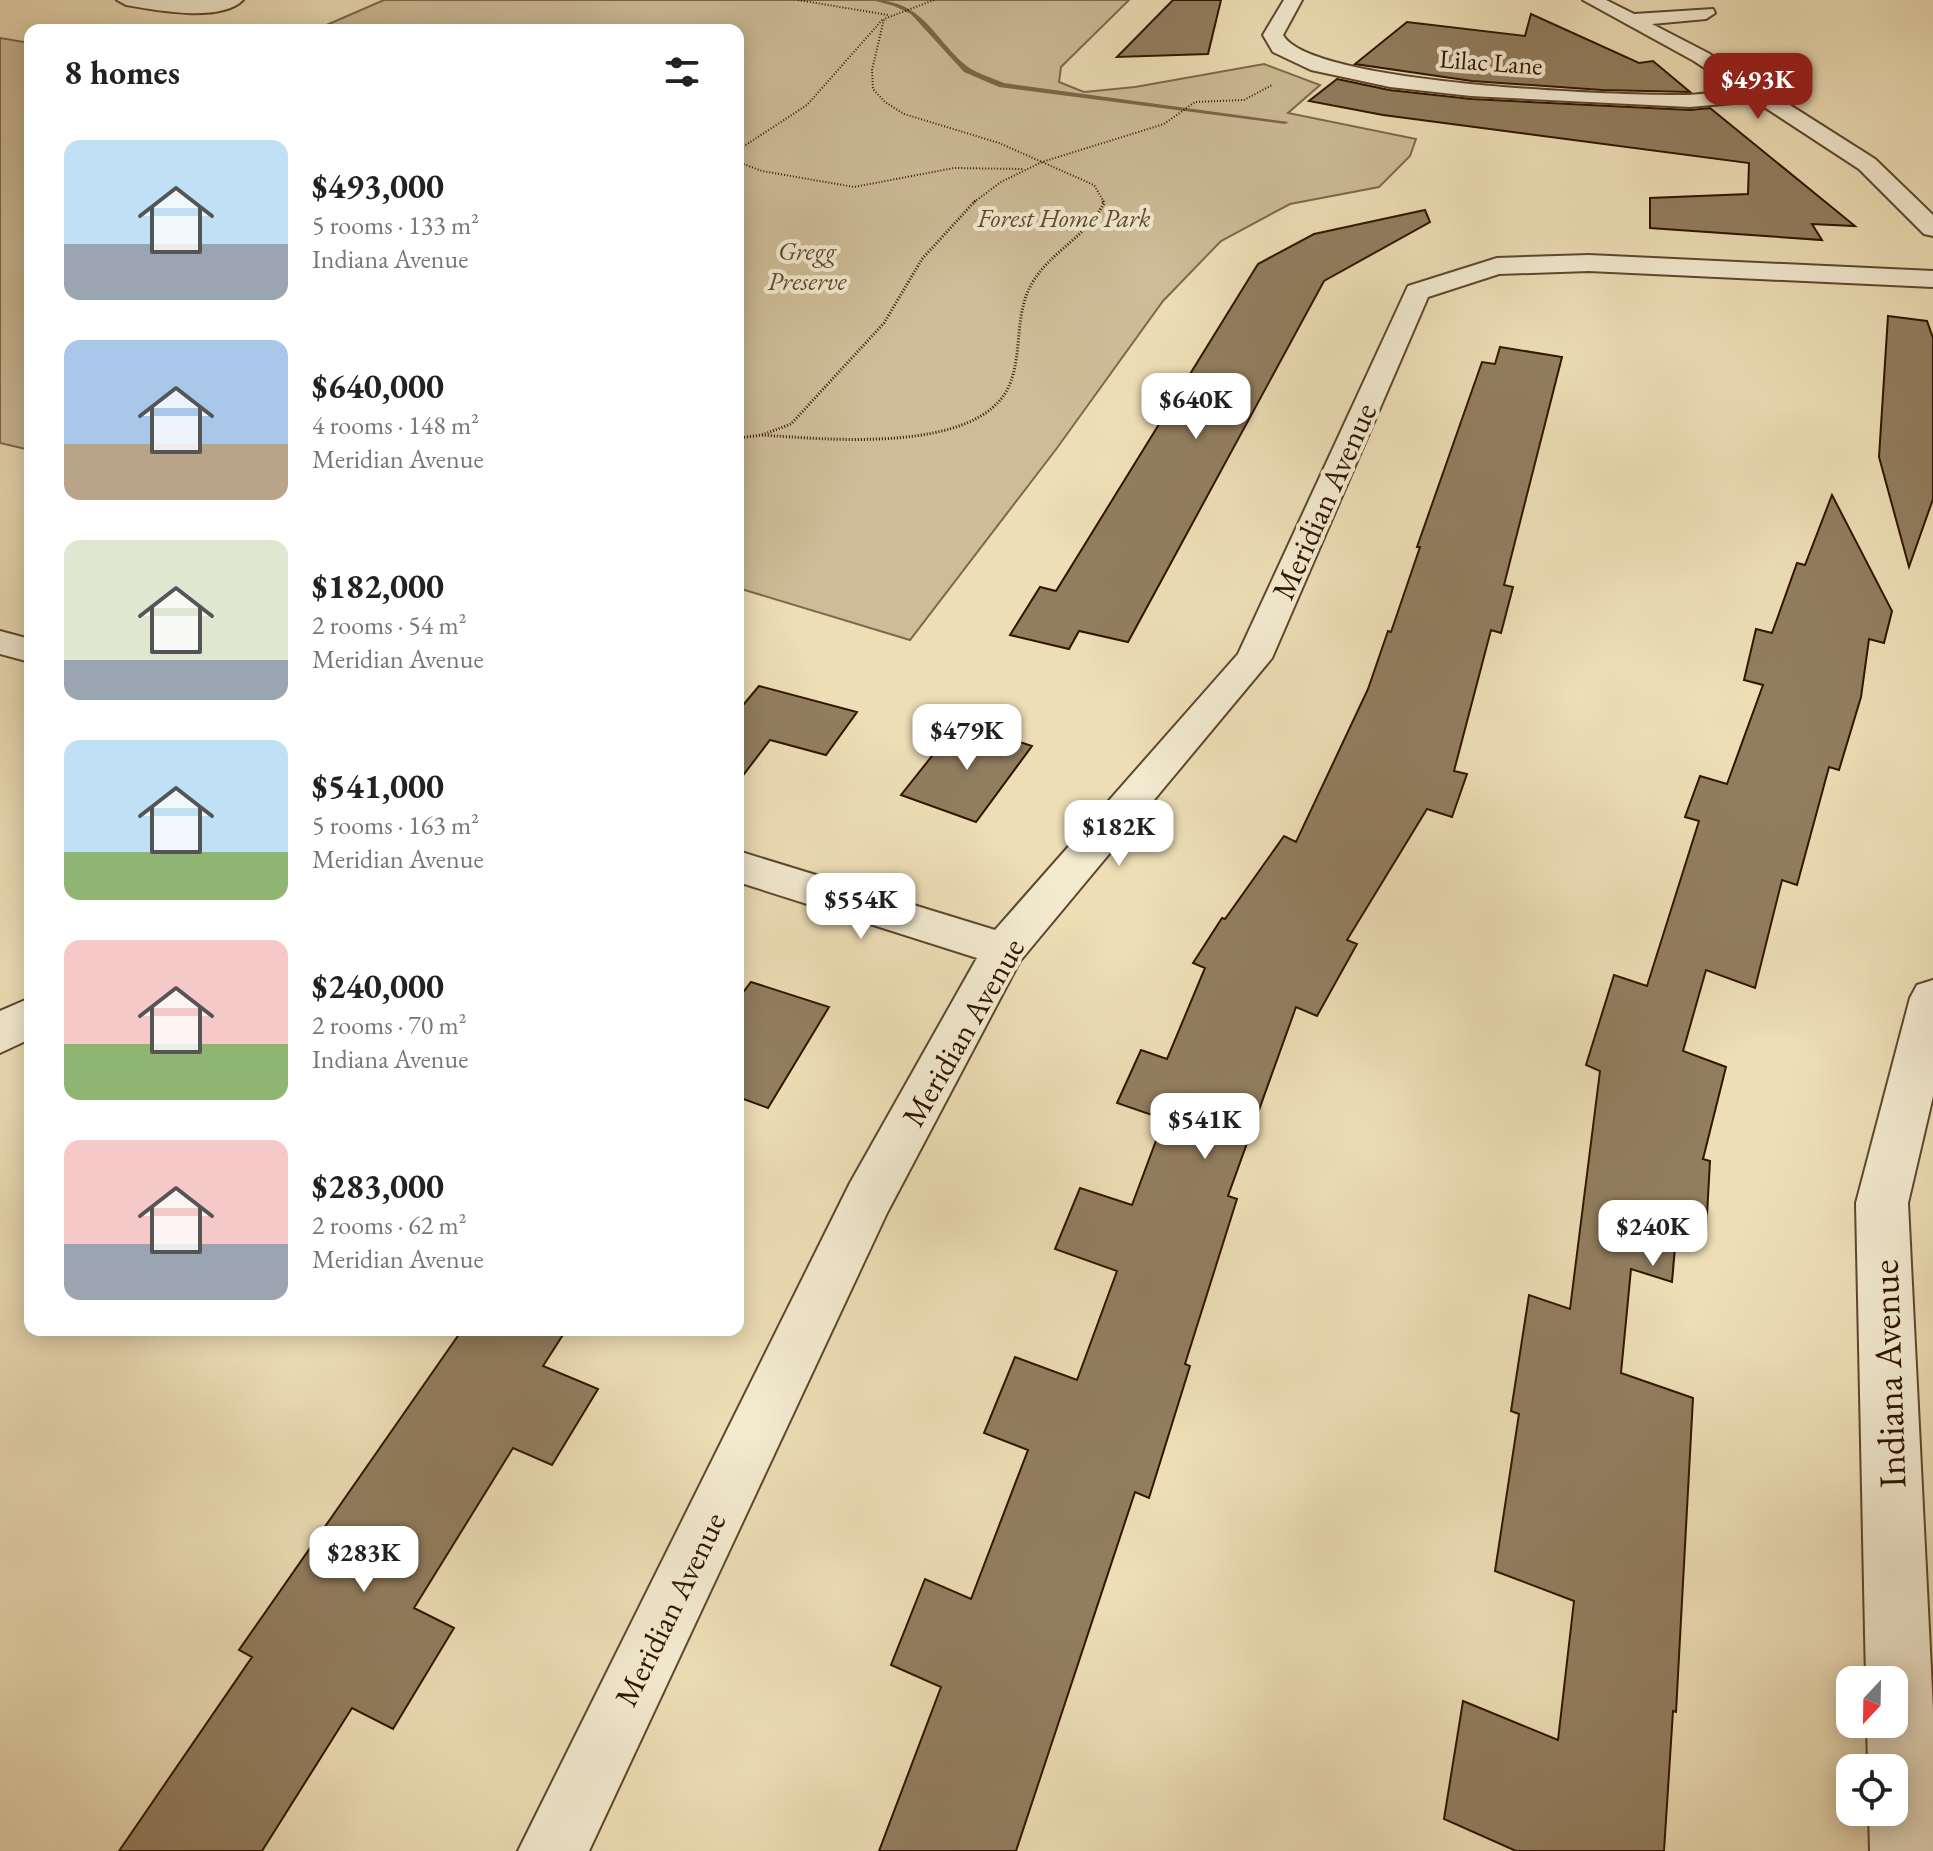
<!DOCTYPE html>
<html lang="en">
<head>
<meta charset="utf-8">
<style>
  :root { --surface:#fff; --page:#f2f2f2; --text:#222; --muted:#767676; --accent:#8f2418 }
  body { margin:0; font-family:"EB Garamond",serif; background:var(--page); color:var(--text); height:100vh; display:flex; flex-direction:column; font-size:30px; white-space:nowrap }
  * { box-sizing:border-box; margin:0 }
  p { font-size:26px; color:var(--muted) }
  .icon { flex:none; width:44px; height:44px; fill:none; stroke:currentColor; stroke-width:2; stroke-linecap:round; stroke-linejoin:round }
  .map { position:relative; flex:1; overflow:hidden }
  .drawer { position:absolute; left:24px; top:24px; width:720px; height:1312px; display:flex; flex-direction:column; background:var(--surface); border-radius:16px; box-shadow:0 4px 20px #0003 }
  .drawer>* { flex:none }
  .needle { width:52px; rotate:202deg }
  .controls { position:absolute; left:1836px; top:1666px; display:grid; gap:16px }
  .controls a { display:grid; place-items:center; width:72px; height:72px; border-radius:16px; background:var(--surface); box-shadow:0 4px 20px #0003; font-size:40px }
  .price { position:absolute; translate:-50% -68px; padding:0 18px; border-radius:16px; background:#fff; color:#222; font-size:26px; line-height:52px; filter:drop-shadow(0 2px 4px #0008) }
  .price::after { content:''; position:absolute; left:50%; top:48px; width:24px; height:18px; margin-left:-12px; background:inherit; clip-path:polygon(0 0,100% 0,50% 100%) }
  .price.active { background:var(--accent); color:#fff }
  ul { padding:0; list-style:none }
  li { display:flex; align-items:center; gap:24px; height:200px; padding:0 40px }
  li span { display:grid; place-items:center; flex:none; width:224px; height:160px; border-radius:16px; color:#555 }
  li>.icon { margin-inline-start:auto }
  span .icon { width:96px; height:96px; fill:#fffc; stroke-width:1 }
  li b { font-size:34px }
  h2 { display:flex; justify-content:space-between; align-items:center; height:96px; padding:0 40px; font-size:34px }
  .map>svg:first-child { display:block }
  .green { fill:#cdbc97; stroke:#7e684c; stroke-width:2 }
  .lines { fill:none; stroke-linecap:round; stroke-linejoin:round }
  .stream { fill:#7b6548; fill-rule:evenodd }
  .building { fill:#927e5f; stroke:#301500; stroke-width:2 }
  .minor-casing { stroke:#5f472e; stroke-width:4 }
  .path-far1 { stroke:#301500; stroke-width:2; stroke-dasharray:1 2; stroke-linecap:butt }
  .path { stroke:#301500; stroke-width:3; stroke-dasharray:1 2; stroke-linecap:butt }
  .minor { fill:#f3ead0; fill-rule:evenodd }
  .labels { text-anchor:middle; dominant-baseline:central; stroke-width:8; stroke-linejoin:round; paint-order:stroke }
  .far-street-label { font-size:26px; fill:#301500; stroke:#f3ead0 }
  .far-park-label { font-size:26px; font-style:italic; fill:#5f472d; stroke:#f3ead0 }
  .street-label { font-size:32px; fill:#301500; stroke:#f3ead0 }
  .near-street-label { font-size:38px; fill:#301500; stroke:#f3ead0 }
</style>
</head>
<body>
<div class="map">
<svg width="1933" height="1851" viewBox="0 0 1933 1851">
  <rect width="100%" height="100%" fill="#eddeb6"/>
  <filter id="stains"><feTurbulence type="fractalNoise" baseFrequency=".0025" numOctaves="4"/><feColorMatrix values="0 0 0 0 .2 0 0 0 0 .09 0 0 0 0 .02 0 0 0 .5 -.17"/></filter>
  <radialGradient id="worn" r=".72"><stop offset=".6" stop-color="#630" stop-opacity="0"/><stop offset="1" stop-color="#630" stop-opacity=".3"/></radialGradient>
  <path class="green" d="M 384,0 L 1129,0 L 1061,67 L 1059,82 L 1084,92 L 1135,87 L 1264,64 L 1320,85 L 1288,113 L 1416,139 L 1410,156 L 1379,187 L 1290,204 L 1221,241 L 1163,301 L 1057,448 L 910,640 L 738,588 L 738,30 L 315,30 Z
    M 0,38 L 30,43 L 30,450 L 0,443 Z"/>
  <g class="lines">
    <path class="stream" d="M 872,0 C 924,0 933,39 968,67 C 978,74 993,78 1004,83 L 1289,122 L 1285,124 L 999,87 L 964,72 L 911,14 L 894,6 Z"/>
  </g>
  <path class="building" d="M 1173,0 L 1221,0 L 1208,54 L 1117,57 Z
    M 1531,14 L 1639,63 L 1653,61 L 1690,92 L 1602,90 L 1472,81 L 1355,64 L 1407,22 L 1525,36 Z
    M 1337,79 L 1389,90 L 1471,99 L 1690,110 L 1710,108 L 1855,226 L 1812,224 L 1822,240 L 1650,228 L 1650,198 L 1748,194 L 1749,163 L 1383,115 L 1309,101 Z
    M 1425,210 L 1430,222 L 1324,281 L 1128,642 L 1079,631 L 1069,649 L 1010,635 L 1040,587 L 1056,591 L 1258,264 L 1314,234 Z
    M 1888,316 L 1927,321 L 1933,338 L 1933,499 L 1909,567 L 1879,457 Z
    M 1500,347 L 1562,357 L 1504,585 L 1513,587 L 1501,633 L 1491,630 L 1454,771 L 1467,774 L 1452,817 L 1427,809 L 1347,940 L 1357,944 L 1317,1016 L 1296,1007 L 1228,1196 L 1237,1199 L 1185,1364 L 1190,1366 L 1149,1498 L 1135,1492 L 1016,1851 L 879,1851 L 941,1687 L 891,1665 L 925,1579 L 971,1599 L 1028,1450 L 984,1433 L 1015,1357 L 1077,1380 L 1117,1271 L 1055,1249 L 1080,1188 L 1132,1205 L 1164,1119 L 1117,1103 L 1141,1050 L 1167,1059 L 1205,968 L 1193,963 L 1222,918 L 1225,919 L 1284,836 L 1296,842 L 1368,689 L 1388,631 L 1391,632 L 1420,547 L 1417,547 L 1482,362 L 1495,364 Z
    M 1832,495 L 1892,611 L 1884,643 L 1869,639 L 1861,697 L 1839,770 L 1829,767 L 1797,885 L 1782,880 L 1755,988 L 1706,970 L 1683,1051 L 1726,1067 L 1703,1159 L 1710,1161 L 1706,1233 L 1677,1224 L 1672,1282 L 1631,1269 L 1621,1373 L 1693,1398 L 1676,1712 L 1673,1711 L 1664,1851 L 1516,1851 L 1444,1819 L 1463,1701 L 1558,1740 L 1574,1601 L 1495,1571 L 1519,1414 L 1511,1411 L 1529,1295 L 1570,1309 L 1600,1071 L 1586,1065 L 1614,975 L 1647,986 L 1699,821 L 1685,817 L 1700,776 L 1727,784 L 1763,685 L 1744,680 L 1756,629 L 1772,633 L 1797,563 L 1805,565 Z
    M 759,686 L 857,712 L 826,755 L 770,740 L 738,782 L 738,711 Z
    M 959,722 L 1032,746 L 976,822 L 901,795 Z
    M 751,982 L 829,1007 L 768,1108 L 738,1097 L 738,999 Z
    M 462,1330 L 566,1330 L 543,1366 L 598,1389 L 552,1465 L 513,1448 L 414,1608 L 454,1628 L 393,1729 L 352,1708 L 262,1851 L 119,1851 L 252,1657 L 239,1650 Z"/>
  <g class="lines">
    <g class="minor-casing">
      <path id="minor" d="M 117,0 L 243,0 C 220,23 155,10 126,5 Z
        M 1284,0 L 1302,0 L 1283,35 C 1310,85 1625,96 1689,95 C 1705,94 1722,91 1738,90 L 1694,61 L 1583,0 L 1606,0 L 1634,14 L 1713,9 L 1715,13 L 1706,19 L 1652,24 L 1708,53 L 1875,159 L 1933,215 L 1933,236 L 1924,234 L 1859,169 L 1755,101 L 1690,107 L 1471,96 L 1390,87 L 1311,70 L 1273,52 L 1263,35 Z
        M 1589,255 L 1933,271 L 1933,287 L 1589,271 L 1499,274 L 1428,297 L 1272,658 L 1020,961 L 887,1213 L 589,1851 L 518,1851 L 850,1183 L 977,958 L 738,882 L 738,851 L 995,930 L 1238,654 L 1408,286 L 1497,258 Z
        M 0,631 L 30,639 L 30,662 L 0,654 Z
        M 1933,980 L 1933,1096 L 1908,1203 L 1933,1711 L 1933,1851 L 1870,1851 L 1869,1812 L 1894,1812 L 1894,1768 L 1868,1768 L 1867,1724 L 1894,1724 L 1894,1680 L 1866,1680 L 1856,1203 L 1910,998 L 1917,985 Z
        M 30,998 L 30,1039 L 0,1053 L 0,1011 Z"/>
    </g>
    <path class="path-far1" d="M 798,0 L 888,15
      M 934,0 L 884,19 L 872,70 L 873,89 L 885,102 L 904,114 L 999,143 L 1094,185 L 1104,202
      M 738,150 L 807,105 L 883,19
      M 738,162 L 762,171 L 854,187 L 954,168 L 1023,169
      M 974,202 L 1001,182 L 1042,162 L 1164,124 L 1195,102 L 1244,100 L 1272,85"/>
    <path class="path" d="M 762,435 C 824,439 978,455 1009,386 C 1023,354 1014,316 1031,285 C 1049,252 1087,237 1104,203 L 1102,200
      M 738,438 L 762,435 L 791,424 L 884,323 L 922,259 L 976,200"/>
    <use href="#minor" class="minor"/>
  </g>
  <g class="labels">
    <g class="far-street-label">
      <text transform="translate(1491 62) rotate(4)">Lilac Lane</text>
    </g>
    <g class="far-park-label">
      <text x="1064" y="218">Forest Home Park</text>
      <text x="807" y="251">Gregg<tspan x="807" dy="30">Preserve</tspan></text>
    </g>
    <g class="street-label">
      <text transform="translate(1324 501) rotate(-66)">Meridian Avenue</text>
      <text transform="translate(963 1032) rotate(-60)">Meridian Avenue</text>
      <text transform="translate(670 1609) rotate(-64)">Meridian Avenue</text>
    </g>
    <g class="near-street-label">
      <text transform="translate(1888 1374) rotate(-92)">Indiana Avenue</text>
    </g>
  </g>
  <rect width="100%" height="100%" filter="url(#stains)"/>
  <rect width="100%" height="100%" fill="url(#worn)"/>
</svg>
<div class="controls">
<a><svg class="needle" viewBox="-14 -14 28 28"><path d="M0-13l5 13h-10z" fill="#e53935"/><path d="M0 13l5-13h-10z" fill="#767676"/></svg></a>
<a><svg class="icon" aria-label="locate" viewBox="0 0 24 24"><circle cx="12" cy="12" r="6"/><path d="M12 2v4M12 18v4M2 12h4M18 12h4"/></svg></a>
</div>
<b class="price active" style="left:1758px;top:121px">$493K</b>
<b class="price" style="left:1196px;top:441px">$640K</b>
<b class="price" style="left:967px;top:772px">$479K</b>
<b class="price" style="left:1119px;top:868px">$182K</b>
<b class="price" style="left:861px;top:941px">$554K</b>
<b class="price" style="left:1205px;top:1161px">$541K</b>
<b class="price" style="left:1653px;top:1268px">$240K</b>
<b class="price" style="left:364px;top:1594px">$283K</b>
<section class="drawer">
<h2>8 homes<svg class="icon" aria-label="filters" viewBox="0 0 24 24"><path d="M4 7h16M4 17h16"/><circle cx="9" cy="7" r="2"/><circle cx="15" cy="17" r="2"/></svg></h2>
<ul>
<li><span style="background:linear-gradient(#bfe0f5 65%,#9aa5b1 0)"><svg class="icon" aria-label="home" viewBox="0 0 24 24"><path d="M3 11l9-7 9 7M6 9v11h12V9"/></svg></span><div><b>$493,000</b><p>5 rooms · 133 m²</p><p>Indiana Avenue</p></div></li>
<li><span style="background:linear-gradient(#a9c7e8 65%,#b9a48a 0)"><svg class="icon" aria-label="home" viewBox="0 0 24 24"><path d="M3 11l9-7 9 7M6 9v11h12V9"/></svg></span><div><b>$640,000</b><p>4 rooms · 148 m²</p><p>Meridian Avenue</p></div></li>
<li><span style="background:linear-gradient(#dfe7d0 75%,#9aa5b1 0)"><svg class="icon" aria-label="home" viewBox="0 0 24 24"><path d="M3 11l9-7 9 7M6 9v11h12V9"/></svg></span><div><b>$182,000</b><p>2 rooms · 54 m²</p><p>Meridian Avenue</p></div></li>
<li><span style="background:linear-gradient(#bfe0f5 70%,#8fb573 0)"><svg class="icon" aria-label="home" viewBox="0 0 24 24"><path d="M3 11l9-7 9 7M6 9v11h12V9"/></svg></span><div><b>$541,000</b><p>5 rooms · 163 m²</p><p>Meridian Avenue</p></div></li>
<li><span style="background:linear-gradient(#f6c9c9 65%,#8fb573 0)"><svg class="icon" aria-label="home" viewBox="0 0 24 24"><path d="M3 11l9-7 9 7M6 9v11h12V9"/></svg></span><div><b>$240,000</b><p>2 rooms · 70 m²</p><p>Indiana Avenue</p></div></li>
<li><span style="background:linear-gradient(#f6c9c9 65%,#9aa5b1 0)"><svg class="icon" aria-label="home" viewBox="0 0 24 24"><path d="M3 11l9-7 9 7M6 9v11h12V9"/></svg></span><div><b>$283,000</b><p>2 rooms · 62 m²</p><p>Meridian Avenue</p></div></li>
</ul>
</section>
</div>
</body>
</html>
